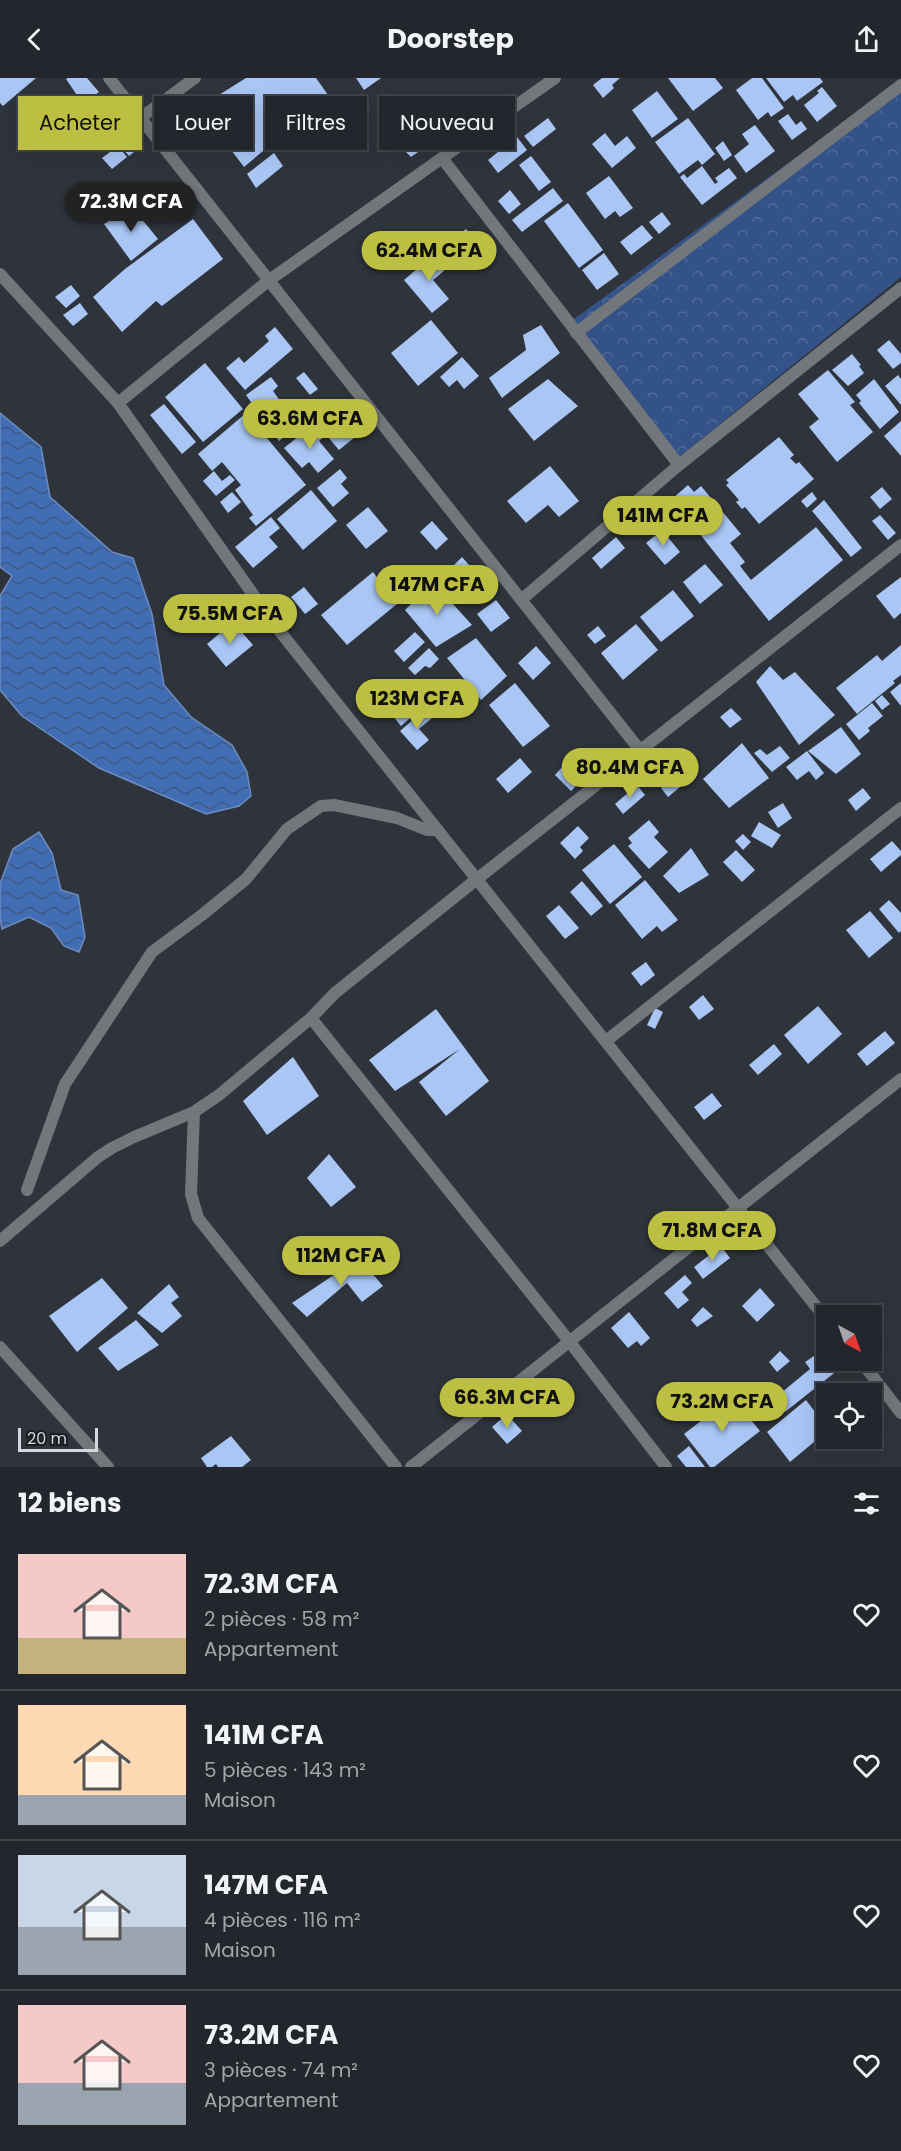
<!DOCTYPE html>
<html lang="fr">
<head>
<meta charset="utf-8">
<style>
  :root { --surface:#23272d; --page:#2f3339; --text:#f1f3f6; --muted:#a3a5aa; --line:#404449; --accent:#bdbf43 }
  body { margin:0; font-family:Poppins,sans-serif; background:var(--page); color:var(--text); height:100vh; display:flex; flex-direction:column; font-size:22px; white-space:nowrap }
  * { box-sizing:border-box; margin:0 }
  p { font-size:20px; color:var(--muted) }
  .icon { flex:none; width:33px; height:33px; fill:none; stroke:currentColor; stroke-width:2; stroke-linecap:round; stroke-linejoin:round }
  .map { position:relative; height:1389px; overflow:hidden }
  .side { display:flex; flex-direction:column; background:var(--surface); flex:1 }
  .side>* { flex:none }
  .top-card { position:absolute; left:18px; top:18px; width:600px; height:54px; display:flex; gap:12px }
  .needle { width:39px; rotate:140deg }
  .buttons { position:absolute; left:816px; top:1227px; display:grid; gap:12px }
  .buttons a { display:grid; place-items:center; width:66px; height:66px; border-radius:0px; background:var(--surface); box-shadow:0 6px 24px #0002,0 0 0 2px var(--line); font-size:30px }
  .scale { position:absolute; left:18px; bottom:15px; width:80px; box-sizing:border-box; padding-left:6px; border:3px solid #d5d8dd; border-top:0; font-size:16px; line-height:21px; white-space:nowrap; color:#d5d8dd; -webkit-text-stroke:4px #191b1f; paint-order:stroke }
  .price { position:absolute; translate:-50% -51px; padding:0 14px; border-radius:21px; background:var(--accent); color:#111; font-size:20px; line-height:39px; filter:drop-shadow(0 2px 3px #0008) }
  .price::after { content:''; position:absolute; left:50%; top:36px; width:18px; height:14px; margin-left:-9px; background:inherit; clip-path:polygon(0 0,100% 0,50% 100%) }
  .price.on { background:#222; color:#fff }
  ul { padding:0; list-style:none }
  li { display:flex; align-items:center; gap:18px; height:150px; padding:0 18px }
  li+li { border-top:2px solid var(--line) }
  li span { display:grid; place-items:center; flex:none; width:168px; height:120px; border-radius:0px; color:#555 }
  li>.icon { margin-inline-start:auto }
  span .icon { width:72px; height:72px; fill:#fffc; stroke-width:1 }
  li b { font-size:26px }
  h2 { display:flex; justify-content:space-between; align-items:center; height:72px; padding:0 18px; font-size:26px }
  .pill { padding:0 21px; border-radius:0px; background:var(--surface); box-shadow:0 6px 24px #0002,0 0 0 2px var(--line); font-size:21px; line-height:54px }
  .pill.on { background:var(--accent); color:#111 }
  header { display:flex; justify-content:space-between; align-items:center; height:78px; padding:0 18px; background:var(--surface); font-size:27px; font-weight:700 }
  .map>svg:first-child { display:block }
  .forest { fill:url(#forest-crowns) }
  .water { fill:url(#water-waves); stroke:#6d8dc0; stroke-width:1.5 }
  .building { fill:#a9c6f5 }
  .lines { fill:none; stroke-linecap:round; stroke-linejoin:round }
  .street { stroke:#73767a; stroke-width:12 }
</style>
</head>
<body>
<header><svg class="icon" aria-label="back" viewBox="0 0 24 24"><path d="M15 5l-7 7 7 7"/></svg>Doorstep<svg class="icon" aria-label="share" viewBox="0 0 24 24"><path d="M12 15V3M7 8l5-5 5 5M5 13v7h14v-7"/></svg></header>
<div class="map">
<svg width="901" height="1389" viewBox="0 0 901 1389">
  <defs>
    <pattern id="forest-crowns" width="20" height="18" patternUnits="userSpaceOnUse" patternTransform="scale(1.5)"><rect width="20" height="18" fill="#335388"/><path d="M2 6a3 3 0 1 1 6 0M12 15a3 3 0 1 1 6 0" fill="none" stroke="#506b98"/></pattern>
    <pattern id="water-waves" width="16" height="10" patternUnits="userSpaceOnUse" patternTransform="scale(1.5)"><rect width="16" height="10" fill="#416db4"/><path d="M0 5q4-4 8 0t8 0" fill="none" stroke="#415981"/></pattern>
  </defs>
  <rect width="100%" height="100%" fill="#2f343c"/>
  <path class="forest" d="M 901,3 L 901,199 L 677,381 L 570,244 Z"/>
  <path class="water" d="M 0,335 L 41,369 L 50,419 L 112,474 L 133,480 L 152,536 L 164,607 L 191,639 L 232,667 L 247,694 L 251,718 L 239,728 L 206,736 L 99,690 L 22,638 L 0,612 L 0,518 L 12,498 L 0,489 Z
    M 39,754 L 52,775 L 61,812 L 78,817 L 85,859 L 79,874 L 64,868 L 51,850 L 29,839 L 2,851 L 0,840 L 0,806 L 13,771 Z"/>
  <path class="building" d="M 0,0 L 36,0 L 3,28 L 0,25 Z
    M 68,0 L 87,0 L 99,14 L 83,26 L 66,1 Z
    M 246,0 L 316,0 L 333,24 L 269,68 L 244,89 L 216,52 L 242,29 L 237,22 L 207,42 L 198,30 Z
    M 356,0 L 381,0 L 364,12 Z
    M 602,0 L 620,0 L 612,7 L 614,10 L 603,20 L 593,7 Z
    M 668,0 L 715,0 L 723,10 L 693,33 Z
    M 752,0 L 762,0 L 784,30 L 771,39 L 768,34 L 758,42 L 736,12 Z
    M 766,0 L 820,0 L 823,4 L 797,23 L 793,17 L 784,24 Z
    M 822,9 L 837,28 L 817,44 L 804,27 L 819,15 L 817,13 Z
    M 657,13 L 678,41 L 652,60 L 632,32 Z
    M 101,18 L 110,30 L 95,42 L 85,30 Z
    M 788,36 L 796,47 L 801,43 L 807,51 L 792,62 L 778,43 Z
    M 443,37 L 452,48 L 438,59 L 429,47 Z
    M 548,40 L 556,51 L 533,69 L 524,58 Z
    M 688,40 L 715,76 L 702,87 L 698,82 L 679,96 L 655,64 Z
    M 755,47 L 775,73 L 746,95 L 734,78 L 749,66 L 742,56 Z
    M 136,55 L 144,66 L 129,78 L 119,67 Z
    M 605,55 L 615,68 L 627,58 L 636,70 L 612,90 L 592,66 Z
    M 517,59 L 527,72 L 498,95 L 488,82 Z
    M 723,63 L 732,77 L 724,83 L 715,70 Z
    M 412,66 L 418,74 L 411,79 L 404,72 Z
    M 118,68 L 127,79 L 112,91 L 102,80 Z
    M 274,75 L 283,88 L 256,110 L 247,96 Z
    M 531,78 L 551,104 L 539,113 L 519,87 Z
    M 702,88 L 715,106 L 718,104 L 715,100 L 729,90 L 737,100 L 702,127 L 680,99 L 684,96 L 687,100 Z
    M 609,98 L 633,130 L 620,139 L 615,133 L 605,141 L 586,115 Z
    M 553,110 L 563,123 L 522,154 L 512,142 Z
    M 510,112 L 521,126 L 509,136 L 498,123 Z
    M 568,125 L 603,172 L 579,190 L 544,143 Z
    M 132,129 L 158,161 L 131,183 L 104,146 Z
    M 662,134 L 671,146 L 659,156 L 649,144 Z
    M 193,141 L 223,181 L 162,228 L 156,223 L 122,254 L 93,219 L 125,191 Z
    M 642,147 L 653,160 L 631,177 L 620,164 Z
    M 466,151 L 477,165 L 455,183 L 444,169 Z
    M 439,172 L 451,187 L 433,202 L 449,221 L 432,235 L 404,202 Z
    M 604,175 L 619,196 L 597,212 L 582,192 Z
    M 71,207 L 80,218 L 66,230 L 55,219 Z
    M 80,225 L 88,236 L 73,248 L 63,237 Z
    M 431,242 L 458,275 L 418,308 L 391,275 Z
    M 541,247 L 560,275 L 502,320 L 489,300 L 526,272 L 523,257 Z
    M 275,249 L 293,271 L 245,312 L 226,290 L 239,279 L 244,285 L 269,263 L 265,258 Z
    M 889,262 L 901,276 L 901,285 L 893,291 L 877,272 Z
    M 852,276 L 861,287 L 859,288 L 864,295 L 848,308 L 832,292 Z
    M 462,279 L 479,298 L 464,311 L 457,302 L 449,309 L 440,299 Z
    M 205,285 L 243,331 L 203,364 L 165,319 Z
    M 828,292 L 855,324 L 850,327 L 873,354 L 837,384 L 809,349 L 819,341 L 798,316 Z
    M 304,294 L 318,311 L 310,317 L 296,300 Z
    M 898,297 L 901,301 L 901,327 L 885,308 Z
    M 271,299 L 278,308 L 273,313 L 291,338 L 298,334 L 305,343 L 279,363 L 246,317 Z
    M 548,301 L 578,328 L 534,363 L 508,331 Z
    M 874,301 L 899,334 L 880,351 L 859,325 L 861,323 L 856,317 Z
    M 345,322 L 352,331 L 326,352 L 319,344 Z
    M 164,326 L 196,364 L 182,376 L 150,337 Z
    M 246,335 L 306,407 L 256,448 L 249,440 L 253,437 L 235,412 L 241,407 L 222,384 L 212,393 L 198,376 Z
    M 355,336 L 366,350 L 339,372 L 328,359 Z
    M 901,343 L 901,378 L 884,358 Z
    M 314,346 L 325,358 L 319,363 L 334,381 L 318,395 L 309,384 L 302,390 L 284,370 Z
    M 779,359 L 794,377 L 790,380 L 796,386 L 799,384 L 814,401 L 759,446 L 745,429 L 742,431 L 736,424 L 739,422 L 726,407 L 729,405 L 726,402 Z
    M 550,388 L 579,423 L 559,439 L 548,427 L 526,445 L 507,423 Z
    M 340,391 L 347,400 L 341,406 L 349,415 L 333,429 L 317,410 Z
    M 214,393 L 222,403 L 230,397 L 235,402 L 216,418 L 203,403 Z
    M 688,407 L 694,414 L 701,408 L 741,456 L 730,465 L 745,484 L 740,488 L 751,502 L 816,449 L 843,482 L 769,543 L 672,421 Z
    M 882,409 L 892,421 L 880,431 L 870,419 Z
    M 311,412 L 337,443 L 303,472 L 277,441 Z
    M 232,414 L 241,424 L 228,435 L 220,424 Z
    M 812,414 L 817,421 L 807,430 L 801,423 Z
    M 824,422 L 862,470 L 851,479 L 812,433 Z
    M 368,429 L 388,453 L 366,471 L 346,447 Z
    M 645,437 L 653,446 L 643,456 L 634,447 Z
    M 880,437 L 896,455 L 888,462 L 872,443 Z
    M 271,439 L 280,450 L 269,459 L 278,469 L 253,490 L 235,469 Z
    M 432,443 L 448,461 L 436,472 L 420,454 Z
    M 662,452 L 680,474 L 665,487 L 646,465 Z
    M 616,459 L 625,470 L 601,491 L 592,480 Z
    M 462,479 L 469,487 L 453,502 L 447,494 Z
    M 705,486 L 723,507 L 700,526 L 683,504 Z
    M 373,494 L 397,526 L 347,567 L 321,537 Z
    M 901,499 L 901,535 L 894,541 L 876,518 Z
    M 433,504 L 472,547 L 436,569 L 405,532 Z
    M 304,509 L 318,526 L 305,536 L 291,519 Z
    M 673,512 L 694,538 L 661,564 L 640,539 Z
    M 496,522 L 510,540 L 491,554 L 477,536 Z
    M 233,544 L 253,567 L 226,589 L 207,566 Z
    M 636,546 L 658,572 L 623,602 L 601,575 Z
    M 598,548 L 606,558 L 595,566 L 587,557 Z
    M 415,554 L 425,564 L 404,584 L 394,573 Z
    M 476,560 L 507,598 L 481,622 L 447,580 Z
    M 901,567 L 901,597 L 893,603 L 895,605 L 857,636 L 836,610 L 877,577 L 882,583 Z
    M 536,568 L 551,585 L 533,602 L 518,585 Z
    M 429,570 L 439,581 L 430,590 L 425,588 L 415,597 L 408,590 Z
    M 770,588 L 783,602 L 795,594 L 835,637 L 799,667 L 756,604 Z
    M 515,605 L 550,648 L 523,669 L 489,627 Z
    M 901,605 L 901,628 L 890,614 Z
    M 424,610 L 433,620 L 401,648 L 392,637 Z
    M 882,617 L 890,626 L 882,632 L 875,623 Z
    M 872,625 L 883,638 L 868,650 L 870,653 L 859,662 L 846,646 Z
    M 731,630 L 742,641 L 730,650 L 720,639 Z
    M 424,632 L 432,640 L 419,651 L 429,662 L 417,672 L 400,653 Z
    M 841,649 L 861,676 L 836,696 L 808,673 Z
    M 742,665 L 769,700 L 729,730 L 703,701 Z
    M 780,668 L 790,680 L 772,694 L 754,675 L 760,671 L 767,677 Z
    M 677,670 L 687,682 L 660,705 L 650,692 Z
    M 807,673 L 824,695 L 816,702 L 809,693 L 797,702 L 786,689 Z
    M 520,680 L 532,694 L 508,715 L 496,701 Z
    M 565,686 L 581,703 L 571,713 L 555,697 Z
    M 689,686 L 697,695 L 668,719 L 661,710 Z
    M 637,707 L 645,717 L 623,736 L 615,726 Z
    M 863,710 L 871,720 L 856,733 L 848,722 Z
    M 783,725 L 792,740 L 778,750 L 768,734 Z
    M 649,742 L 659,754 L 654,759 L 668,774 L 649,791 L 628,768 L 632,765 L 628,760 Z
    M 759,744 L 781,757 L 772,770 L 751,758 Z
    M 578,748 L 589,760 L 580,769 L 583,773 L 575,781 L 560,765 Z
    M 743,756 L 751,764 L 743,772 L 735,763 Z
    M 892,763 L 901,773 L 901,777 L 881,794 L 870,781 Z
    M 614,766 L 642,799 L 610,826 L 582,792 Z
    M 691,770 L 709,797 L 679,815 L 663,798 Z
    M 736,772 L 755,792 L 742,804 L 723,784 Z
    M 645,802 L 678,842 L 662,854 L 657,848 L 642,861 L 615,827 Z
    M 582,803 L 603,828 L 591,838 L 570,814 Z
    M 889,822 L 901,835 L 901,853 L 899,855 L 879,831 Z
    M 559,827 L 579,850 L 565,861 L 546,838 Z
    M 870,833 L 893,860 L 869,880 L 846,852 Z
    M 646,884 L 655,897 L 641,908 L 631,895 Z
    M 703,917 L 714,931 L 699,942 L 689,929 Z
    M 818,928 L 842,956 L 808,986 L 784,957 Z
    M 655,930 L 663,934 L 655,951 L 647,947 Z
    M 436,931 L 489,1003 L 446,1038 L 419,1004 L 460,971 L 395,1013 L 369,982 Z
    M 885,953 L 895,965 L 867,988 L 857,976 Z
    M 774,966 L 782,976 L 758,997 L 749,987 Z
    M 293,979 L 319,1018 L 267,1057 L 243,1023 Z
    M 712,1015 L 722,1028 L 704,1042 L 694,1029 Z
    M 329,1076 L 356,1109 L 331,1129 L 307,1100 Z
    M 721,1168 L 730,1180 L 703,1201 L 694,1189 Z
    M 359,1180 L 383,1208 L 362,1224 L 347,1205 L 307,1239 L 292,1225 Z
    M 685,1197 L 692,1205 L 682,1214 L 689,1222 L 678,1231 L 664,1215 Z
    M 102,1200 L 128,1230 L 77,1274 L 49,1238 Z
    M 169,1206 L 179,1219 L 171,1225 L 182,1238 L 162,1255 L 137,1235 Z
    M 760,1210 L 775,1227 L 757,1244 L 742,1228 Z
    M 703,1229 L 713,1238 L 697,1249 L 691,1242 Z
    M 629,1234 L 650,1260 L 641,1268 L 637,1263 L 628,1270 L 611,1250 Z
    M 136,1242 L 159,1267 L 118,1293 L 98,1270 Z
    M 780,1273 L 790,1283 L 777,1294 L 769,1284 Z
    M 820,1274 L 838,1292 L 785,1334 L 775,1320 L 810,1291 L 805,1284 Z
    M 732,1319 L 760,1353 L 714,1389 L 710,1389 L 684,1356 Z
    M 806,1322 L 818,1338 L 815,1341 L 826,1354 L 790,1384 L 767,1354 Z
    M 507,1336 L 522,1353 L 507,1366 L 492,1349 Z
    M 231,1358 L 251,1382 L 242,1389 L 218,1389 L 216,1386 L 212,1389 L 207,1389 L 201,1380 Z
    M 689,1368 L 705,1389 L 686,1389 L 677,1378 Z"/>
  <g class="lines">
    <path class="street" d="M 109,0 L 639,671
      M 139,41 L 195,0
      M 442,80 L 679,387
      M 0,196 L 118,325 L 274,546 L 826,1241
      M 576,255 L 901,7
      M 118,325 L 268,203 L 555,0
      M 521,522 L 679,387 L 901,210
      M 311,940 L 569,1263 L 666,1389
      M 606,963 L 901,730
      M 194,1034 L 191,1116 L 198,1140 L 396,1389
      M 27,1112 L 65,1006 L 152,874 L 202,837 L 246,801 L 287,751 L 321,728 L 334,727 L 397,740 L 427,752 L 438,752
      M 0,1163 L 98,1079 L 112,1070 L 134,1059 L 194,1034 L 219,1017 L 311,940 L 335,915 L 477,801 L 901,467
      M 0,1269 L 108,1389
      M 860,1282 L 901,1335
      M 411,1389 L 901,1001"/>
  </g>
</svg>
<div class="buttons">
<a><svg class="needle" viewBox="-14 -14 28 28"><path d="M0-13l5 13h-10z" fill="#e53935"/><path d="M0 13l5-13h-10z" fill="#a3a5aa"/></svg></a>
<a><svg class="icon" aria-label="locate" viewBox="0 0 24 24"><circle cx="12" cy="12" r="6"/><path d="M12 2v4M12 18v4M2 12h4M18 12h4"/></svg></a>
</div>
<div class="scale">20 m</div>
<b class="price on" style="left:131px;top:155px">72.3M CFA</b>
<b class="price" style="left:429px;top:204px">62.4M CFA</b>
<b class="price" style="left:310px;top:372px">63.6M CFA</b>
<b class="price" style="left:663px;top:469px">141M CFA</b>
<b class="price" style="left:437px;top:538px">147M CFA</b>
<b class="price" style="left:230px;top:567px">75.5M CFA</b>
<b class="price" style="left:417px;top:652px">123M CFA</b>
<b class="price" style="left:630px;top:721px">80.4M CFA</b>
<b class="price" style="left:712px;top:1184px">71.8M CFA</b>
<b class="price" style="left:341px;top:1209px">112M CFA</b>
<b class="price" style="left:507px;top:1351px">66.3M CFA</b>
<b class="price" style="left:722px;top:1355px">73.2M CFA</b>
<div class="top-card">
<a class="pill on">Acheter</a>
<a class="pill">Louer</a>
<a class="pill">Filtres</a>
<a class="pill">Nouveau</a>
</div>
</div>
<section class="side">
<h2>12 biens<svg class="icon" aria-label="filters" viewBox="0 0 24 24"><path d="M4 7h16M4 17h16"/><circle cx="9" cy="7" r="2"/><circle cx="15" cy="17" r="2"/></svg></h2>
<ul>
<li><span style="background:linear-gradient(#f6c9c9 70%,#c2b280 0)"><svg class="icon" aria-label="home" viewBox="0 0 24 24"><path d="M3 11l9-7 9 7M6 9v11h12V9"/></svg></span><div><b>72.3M CFA</b><p>2 pièces · 58 m²</p><p>Appartement</p></div><svg class="icon" aria-label="heart" viewBox="0 0 24 24"><path d="M12 20l-8-8c-3-5 5-10 8-4 3-6 11-1 8 4z"/></svg></li>
<li><span style="background:linear-gradient(#ffd9b3 75%,#9aa5b1 0)"><svg class="icon" aria-label="home" viewBox="0 0 24 24"><path d="M3 11l9-7 9 7M6 9v11h12V9"/></svg></span><div><b>141M CFA</b><p>5 pièces · 143 m²</p><p>Maison</p></div><svg class="icon" aria-label="heart" viewBox="0 0 24 24"><path d="M12 20l-8-8c-3-5 5-10 8-4 3-6 11-1 8 4z"/></svg></li>
<li><span style="background:linear-gradient(#c9d6e8 60%,#9aa5b1 0)"><svg class="icon" aria-label="home" viewBox="0 0 24 24"><path d="M3 11l9-7 9 7M6 9v11h12V9"/></svg></span><div><b>147M CFA</b><p>4 pièces · 116 m²</p><p>Maison</p></div><svg class="icon" aria-label="heart" viewBox="0 0 24 24"><path d="M12 20l-8-8c-3-5 5-10 8-4 3-6 11-1 8 4z"/></svg></li>
<li><span style="background:linear-gradient(#f6c9c9 65%,#9aa5b1 0)"><svg class="icon" aria-label="home" viewBox="0 0 24 24"><path d="M3 11l9-7 9 7M6 9v11h12V9"/></svg></span><div><b>73.2M CFA</b><p>3 pièces · 74 m²</p><p>Appartement</p></div><svg class="icon" aria-label="heart" viewBox="0 0 24 24"><path d="M12 20l-8-8c-3-5 5-10 8-4 3-6 11-1 8 4z"/></svg></li>
</ul>
</section>
</body>
</html>
